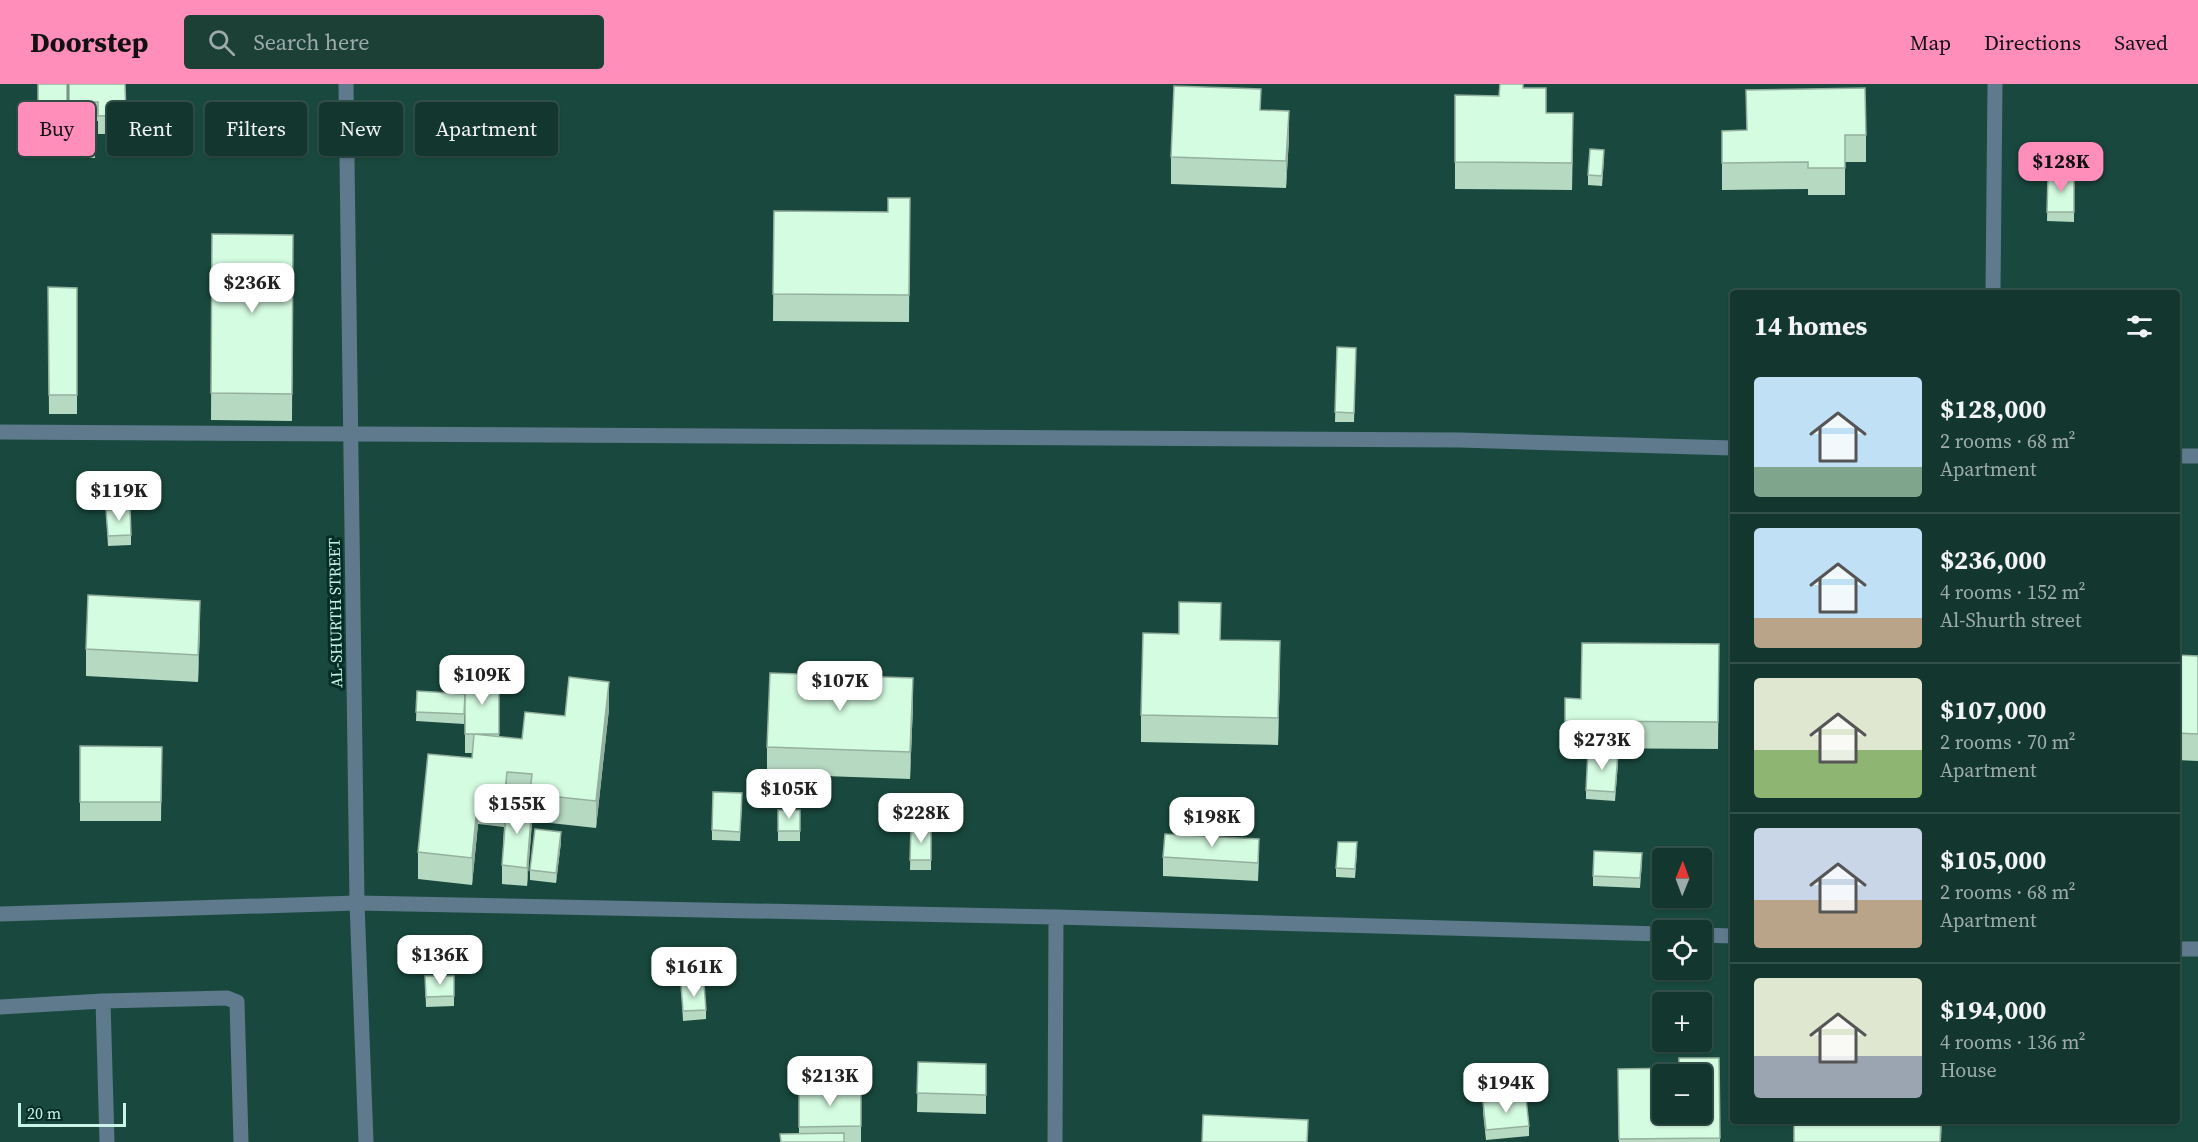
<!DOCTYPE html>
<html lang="en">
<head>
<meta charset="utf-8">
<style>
  :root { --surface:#13372e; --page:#1c3f36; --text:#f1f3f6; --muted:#9dacaa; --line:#32514a; --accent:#ff8eba }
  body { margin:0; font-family:"Source Serif 4",serif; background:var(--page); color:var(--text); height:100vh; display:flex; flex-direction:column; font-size:22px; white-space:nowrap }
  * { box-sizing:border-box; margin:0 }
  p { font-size:20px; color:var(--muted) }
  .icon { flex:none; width:33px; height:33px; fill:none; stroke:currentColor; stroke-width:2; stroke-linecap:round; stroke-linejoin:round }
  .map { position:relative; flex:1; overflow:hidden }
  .panel { position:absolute; left:1730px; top:206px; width:450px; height:834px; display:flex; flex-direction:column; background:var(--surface); border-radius:6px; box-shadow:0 2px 4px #0004,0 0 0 2px var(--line) }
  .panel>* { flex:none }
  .banner { position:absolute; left:18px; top:18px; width:570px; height:54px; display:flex; gap:12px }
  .needle { width:39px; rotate:1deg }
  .controls { position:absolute; left:1652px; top:764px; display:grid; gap:12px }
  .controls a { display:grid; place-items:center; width:60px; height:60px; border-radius:6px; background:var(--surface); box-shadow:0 2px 4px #0004,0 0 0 2px var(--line); font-size:30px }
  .scale { position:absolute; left:18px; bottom:15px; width:108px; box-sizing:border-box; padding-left:6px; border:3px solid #caf4e8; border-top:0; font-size:16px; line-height:21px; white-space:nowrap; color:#caf4e8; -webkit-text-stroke:4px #052d25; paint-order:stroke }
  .price { position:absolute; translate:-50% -51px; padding:0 14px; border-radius:12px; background:#fff; color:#222; font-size:20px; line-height:39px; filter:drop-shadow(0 2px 3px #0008) }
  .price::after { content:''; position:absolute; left:50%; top:36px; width:18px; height:14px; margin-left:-9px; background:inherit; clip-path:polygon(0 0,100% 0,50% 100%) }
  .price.current { background:var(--accent); color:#111 }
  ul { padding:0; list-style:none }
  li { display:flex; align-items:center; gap:18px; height:150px; padding:0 24px }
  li+li { border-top:2px solid var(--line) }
  li span { display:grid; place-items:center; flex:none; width:168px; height:120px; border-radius:6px; color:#555 }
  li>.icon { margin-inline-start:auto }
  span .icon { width:72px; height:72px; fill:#fffc; stroke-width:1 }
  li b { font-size:26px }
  h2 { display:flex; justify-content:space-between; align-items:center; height:72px; padding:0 24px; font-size:26px }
  .pill { padding:0 21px; border-radius:6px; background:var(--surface); box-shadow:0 2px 4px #0004,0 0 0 2px var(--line); font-size:21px; line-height:54px }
  .pill.current { background:var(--accent); color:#111 }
  header { display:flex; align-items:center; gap:36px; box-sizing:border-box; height:84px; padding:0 30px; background:var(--accent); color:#111 }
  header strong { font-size:28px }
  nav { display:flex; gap:33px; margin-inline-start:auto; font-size:21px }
  .search { width:420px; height:54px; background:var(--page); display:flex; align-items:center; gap:15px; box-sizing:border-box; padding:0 21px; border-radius:6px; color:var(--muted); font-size:22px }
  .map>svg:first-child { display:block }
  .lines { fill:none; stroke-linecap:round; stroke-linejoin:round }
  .service { stroke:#5f7a8c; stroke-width:15 }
  .minor { stroke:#5f7a8c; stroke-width:15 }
  .tertiary { stroke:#5f7a8c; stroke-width:15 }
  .wall { fill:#b6d9c2; fill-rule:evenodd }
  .shaded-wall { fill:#94b09e }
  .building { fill:#d4fce1; stroke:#94b09e; stroke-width:1.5; fill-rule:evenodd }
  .labels { text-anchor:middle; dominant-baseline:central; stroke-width:6; stroke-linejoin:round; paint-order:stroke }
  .street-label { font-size:16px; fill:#caf4e8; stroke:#052d25 }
</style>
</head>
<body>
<header>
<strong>Doorstep</strong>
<div class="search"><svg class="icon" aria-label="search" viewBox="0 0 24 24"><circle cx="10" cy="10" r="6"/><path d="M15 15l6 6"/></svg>Search here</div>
<nav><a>Map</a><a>Directions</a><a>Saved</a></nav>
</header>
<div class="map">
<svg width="2198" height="1058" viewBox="0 0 2198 1058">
  <rect width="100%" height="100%" fill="#19493e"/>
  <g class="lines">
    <path class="service" d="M 103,917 L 107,1058
      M 0,923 L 103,917 L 227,914 L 237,918 L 241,1058"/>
    <path class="minor" d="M 1993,208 L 1995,0
      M 0,348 L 1460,356 L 1732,364
      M 2176,372 L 2198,372
      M 357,819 L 1056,833 L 1662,850
      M 1701,851 L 1732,852
      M 2176,865 L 2198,865
      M 1055,1058 L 1056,833"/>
    <path class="tertiary" d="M 346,0 L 357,819 L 366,1058
      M 0,830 L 357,819"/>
  </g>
  <path class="wall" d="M 38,0 L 67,21 L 69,21 L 69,0 L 126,31 L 126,50 L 98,50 L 98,37 L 95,37 L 95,74 L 38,74 Z
    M 1500,0 L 1523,0 L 1523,4 L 1573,56 L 1572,106 L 1455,105 L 1455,11 L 1499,12 Z
    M 1722,47 L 1866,51 L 1866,78 L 1845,78 L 1845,111 L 1808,111 L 1808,105 L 1722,106 Z
    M 1289,54 L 1286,104 L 1171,100 L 1171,73 Z
    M 1604,75 L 1602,102 L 1588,101 L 1588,91 Z
    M 2048,90 L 2074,91 L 2074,138 L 2047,137 Z
    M 910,114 L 909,238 L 773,237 L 774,127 L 888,128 Z
    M 212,150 L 293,151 L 292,337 L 211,336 Z
    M 48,203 L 77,204 L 77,330 L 49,330 Z
    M 1337,263 L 1356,264 L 1354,338 L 1335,338 Z
    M 106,426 L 131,451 L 131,461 L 108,462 Z
    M 200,544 L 198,598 L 86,592 L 86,565 Z
    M 1221,556 L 1280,584 L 1278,661 L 1141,658 L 1141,631 Z
    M 1719,560 L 1718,665 L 1565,664 L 1565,614 L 1581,615 Z
    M 2176,571 L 2198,572 L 2198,677 L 2176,676 Z
    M 465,594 L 499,594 L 499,653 L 522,655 L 565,632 L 609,625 L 596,744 L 532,737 L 527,802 L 502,800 L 502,781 L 504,743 L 478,740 L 472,801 L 418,795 L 418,768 L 472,674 L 472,669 L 465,669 ZM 507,715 L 530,717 L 530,720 L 507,718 Z
    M 417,607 L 465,610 L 464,640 L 416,637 Z
    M 913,621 L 910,695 L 767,690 L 767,663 Z
    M 80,662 L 162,663 L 161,737 L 80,737 Z
    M 1618,679 L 1615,717 L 1586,715 L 1586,706 Z
    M 742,719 L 740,757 L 712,756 L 712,746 Z
    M 778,726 L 800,726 L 800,757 L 778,757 Z
    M 911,744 L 931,744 L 931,786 L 910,786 Z
    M 561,758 L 556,799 L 530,796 L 530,786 Z
    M 1357,768 L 1355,794 L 1336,793 L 1336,784 Z
    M 1163,773 L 1259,774 L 1258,797 L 1163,792 Z
    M 1642,778 L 1640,804 L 1593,802 L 1593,792 Z
    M 425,892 L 454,892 L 454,922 L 426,923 Z
    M 681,901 L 706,926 L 706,935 L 683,937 Z
    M 1719,974 L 1720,1058 L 1619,1058 L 1618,985 L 1679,984 Z
    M 918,978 L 986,980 L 986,1030 L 917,1028 Z
    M 861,1003 L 861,1058 L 780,1058 L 799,1049 L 799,1004 Z
    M 1483,1018 L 1529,1042 L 1529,1052 L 1486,1056 L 1483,1028 Z"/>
  <path class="shaded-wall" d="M 1289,27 L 1289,54 L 1286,104 L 1286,77 Z
    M 200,517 L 200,544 L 198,598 L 198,571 Z
    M 1280,557 L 1280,584 L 1278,661 L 1278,634 Z
    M 913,594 L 913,621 L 910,695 L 910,668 Z
    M 609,598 L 609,625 L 596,744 L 596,717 Z
    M 507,688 L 507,715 L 504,743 L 504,716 Z
    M 478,713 L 478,740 L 472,801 L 472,774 Z
    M 532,721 L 532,739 L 527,802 L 527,784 Z
    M 561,748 L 561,758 L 556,799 L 556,789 Z
    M 1941,1036 L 1942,1036 L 1941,1058 L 1940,1058 Z"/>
  <path class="building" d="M 38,0 L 67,0 L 67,21 L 95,21 L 95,55 L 38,55 Z
    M 69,0 L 125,0 L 126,31 L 98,32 L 98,18 L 69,18 Z
    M 1500,0 L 1523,0 L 1523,4 L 1546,4 L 1546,29 L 1573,29 L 1572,79 L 1455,78 L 1455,11 L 1499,12 Z
    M 1174,2 L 1261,5 L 1260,26 L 1289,27 L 1286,77 L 1171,73 Z
    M 1865,4 L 1866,51 L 1845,51 L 1845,84 L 1808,84 L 1808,78 L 1722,79 L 1722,47 L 1747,46 L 1746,6 Z
    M 1590,65 L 1604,66 L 1602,92 L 1588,91 Z
    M 2048,90 L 2074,91 L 2074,128 L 2047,128 Z
    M 888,114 L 910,114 L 909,211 L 773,210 L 774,127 L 888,128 Z
    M 212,150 L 293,151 L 292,310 L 211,309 Z
    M 48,203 L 77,204 L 77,311 L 49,311 Z
    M 1337,263 L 1356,264 L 1354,329 L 1335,328 Z
    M 130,424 L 131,451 L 108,452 L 106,426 Z
    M 88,511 L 200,517 L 198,571 L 86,565 Z
    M 1179,518 L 1221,519 L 1220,556 L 1280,557 L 1278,634 L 1141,631 L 1143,549 L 1179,550 Z
    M 1582,559 L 1719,560 L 1718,638 L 1565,637 L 1565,614 L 1581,615 Z
    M 2176,571 L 2198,572 L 2198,650 L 2176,649 Z
    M 770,589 L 913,594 L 910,668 L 767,663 Z
    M 569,593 L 609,598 L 596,717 L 530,710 L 532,690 L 507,688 L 504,716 L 478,713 L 472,774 L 418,768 L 428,670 L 472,674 L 474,650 L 522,655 L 525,628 L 565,632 Z
    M 465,594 L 499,594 L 499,650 L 465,650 Z
    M 417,607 L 465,610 L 464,630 L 416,628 Z
    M 80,662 L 162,663 L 161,718 L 80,718 Z
    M 1588,667 L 1618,669 L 1615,708 L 1586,706 Z
    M 713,708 L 742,709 L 740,748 L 712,746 Z
    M 507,718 L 532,721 L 527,784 L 502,781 Z
    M 778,726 L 800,726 L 800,747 L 778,747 Z
    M 911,744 L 931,744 L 931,776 L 910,776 Z
    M 535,745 L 561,748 L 556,789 L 530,786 Z
    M 1165,750 L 1259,755 L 1258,779 L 1163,773 Z
    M 1338,758 L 1357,758 L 1355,785 L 1336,784 Z
    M 1594,767 L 1642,769 L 1640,794 L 1593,792 Z
    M 425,892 L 454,892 L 454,912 L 426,913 Z
    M 704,900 L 706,926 L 683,927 L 681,901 Z
    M 1679,974 L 1719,974 L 1720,1054 L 1619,1055 L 1618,985 L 1679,984 ZM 1662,990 L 1701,990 L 1701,1029 L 1662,1029 Z
    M 918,978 L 986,980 L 986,1011 L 917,1009 Z
    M 861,1003 L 861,1042 L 799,1043 L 799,1004 Z
    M 1526,1014 L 1529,1042 L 1486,1046 L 1483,1018 Z
    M 1203,1031 L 1308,1036 L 1307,1058 L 1202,1058 Z
    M 1794,1036 L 1941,1036 L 1940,1058 L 1794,1058 Z
    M 844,1049 L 844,1058 L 781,1058 L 780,1050 Z"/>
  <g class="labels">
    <g class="street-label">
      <text transform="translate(335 529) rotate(-91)">AL-SHURTH STREET</text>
    </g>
  </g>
</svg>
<div class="controls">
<a><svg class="needle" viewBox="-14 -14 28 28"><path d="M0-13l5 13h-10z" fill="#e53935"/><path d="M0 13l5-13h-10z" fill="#9dacaa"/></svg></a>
<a><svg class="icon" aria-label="locate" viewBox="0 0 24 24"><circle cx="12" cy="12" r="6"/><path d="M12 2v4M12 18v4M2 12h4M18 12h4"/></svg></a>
<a>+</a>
<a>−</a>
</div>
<div class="scale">20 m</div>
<b class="price current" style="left:2061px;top:109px">$128K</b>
<b class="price" style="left:252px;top:230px">$236K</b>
<b class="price" style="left:119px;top:438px">$119K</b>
<b class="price" style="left:482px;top:622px">$109K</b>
<b class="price" style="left:840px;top:628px">$107K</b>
<b class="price" style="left:1602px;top:687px">$273K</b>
<b class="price" style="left:789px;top:736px">$105K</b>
<b class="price" style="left:517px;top:751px">$155K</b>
<b class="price" style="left:921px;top:760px">$228K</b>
<b class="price" style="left:1212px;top:764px">$198K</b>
<b class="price" style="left:440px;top:902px">$136K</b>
<b class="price" style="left:694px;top:914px">$161K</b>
<b class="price" style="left:830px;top:1023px">$213K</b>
<b class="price" style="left:1506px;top:1030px">$194K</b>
<div class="banner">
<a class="pill current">Buy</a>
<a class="pill">Rent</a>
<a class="pill">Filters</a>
<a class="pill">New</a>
<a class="pill">Apartment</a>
</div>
<section class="panel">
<h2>14 homes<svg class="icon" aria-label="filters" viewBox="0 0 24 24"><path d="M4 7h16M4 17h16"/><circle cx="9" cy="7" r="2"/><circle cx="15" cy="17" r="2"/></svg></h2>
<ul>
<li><span style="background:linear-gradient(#bfe0f5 75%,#7fa58c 0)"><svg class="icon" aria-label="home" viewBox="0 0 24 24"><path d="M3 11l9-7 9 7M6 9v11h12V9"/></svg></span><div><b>$128,000</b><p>2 rooms · 68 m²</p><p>Apartment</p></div></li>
<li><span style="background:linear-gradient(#bfe0f5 75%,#b9a48a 0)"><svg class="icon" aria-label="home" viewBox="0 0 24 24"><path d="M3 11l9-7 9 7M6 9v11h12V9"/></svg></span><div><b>$236,000</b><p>4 rooms · 152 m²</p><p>Al-Shurth street</p></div></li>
<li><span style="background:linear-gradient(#dfe7d0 60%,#8fb573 0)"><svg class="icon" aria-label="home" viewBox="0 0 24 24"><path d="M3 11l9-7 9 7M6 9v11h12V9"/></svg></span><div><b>$107,000</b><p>2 rooms · 70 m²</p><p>Apartment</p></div></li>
<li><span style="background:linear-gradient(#c9d6e8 60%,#b9a48a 0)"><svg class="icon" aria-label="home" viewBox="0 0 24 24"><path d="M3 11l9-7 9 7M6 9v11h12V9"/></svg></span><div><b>$105,000</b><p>2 rooms · 68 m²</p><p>Apartment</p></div></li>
<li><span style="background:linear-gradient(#dfe7d0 65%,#9aa5b1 0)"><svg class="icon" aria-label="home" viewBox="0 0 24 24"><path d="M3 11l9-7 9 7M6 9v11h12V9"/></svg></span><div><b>$194,000</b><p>4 rooms · 136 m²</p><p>House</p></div></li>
</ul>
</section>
</div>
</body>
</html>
